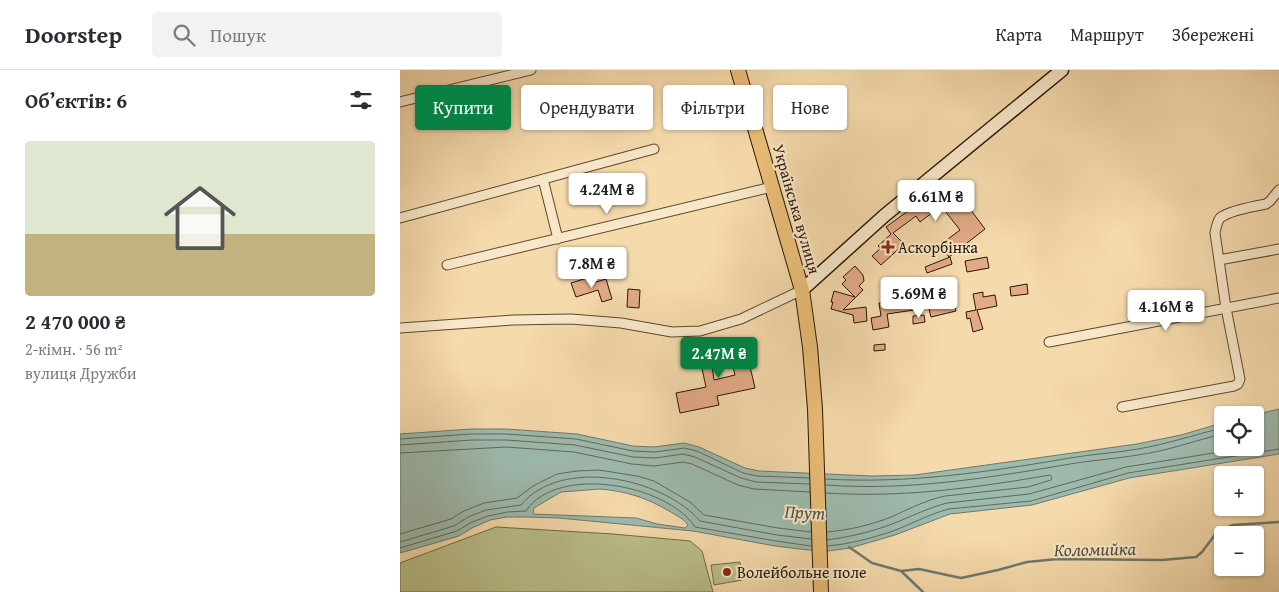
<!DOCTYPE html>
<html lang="uk">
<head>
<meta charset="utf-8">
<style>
  :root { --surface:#fff; --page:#f2f2f3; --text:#2b2b33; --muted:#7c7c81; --line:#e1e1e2; --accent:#0b8043 }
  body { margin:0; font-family:"Gentium Book Plus",serif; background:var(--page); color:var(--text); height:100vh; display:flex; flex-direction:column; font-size:19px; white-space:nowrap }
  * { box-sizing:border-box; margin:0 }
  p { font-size:16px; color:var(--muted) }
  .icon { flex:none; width:28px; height:28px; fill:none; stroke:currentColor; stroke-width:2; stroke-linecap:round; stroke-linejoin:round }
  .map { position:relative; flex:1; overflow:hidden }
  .side { display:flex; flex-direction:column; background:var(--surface); width:400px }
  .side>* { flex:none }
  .banner { position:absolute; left:15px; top:15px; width:475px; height:45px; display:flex; gap:10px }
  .buttons { position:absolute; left:814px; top:336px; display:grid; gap:10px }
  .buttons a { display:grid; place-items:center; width:50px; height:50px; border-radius:5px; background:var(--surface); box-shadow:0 1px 4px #0004; font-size:25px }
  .price { position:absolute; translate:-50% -42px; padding:0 11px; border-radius:5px; background:#fff; color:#222; font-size:16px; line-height:32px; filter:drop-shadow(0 1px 2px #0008) }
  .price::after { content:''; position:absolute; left:50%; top:30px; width:15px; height:11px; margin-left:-8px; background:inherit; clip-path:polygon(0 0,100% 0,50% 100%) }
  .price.current { background:var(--accent); color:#fff }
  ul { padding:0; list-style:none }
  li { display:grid; align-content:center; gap:10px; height:265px; padding:0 25px }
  li span { display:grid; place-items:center; height:155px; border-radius:5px; color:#555 }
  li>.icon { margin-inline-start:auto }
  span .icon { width:90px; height:90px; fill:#fffc; stroke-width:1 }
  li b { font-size:21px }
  h2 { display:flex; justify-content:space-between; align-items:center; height:60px; padding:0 25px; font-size:21px }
  .chip { padding:0 18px; border-radius:5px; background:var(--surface); box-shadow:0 1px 4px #0004; font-size:18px; line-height:45px }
  .chip.current { background:var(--accent); color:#fff }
  header { display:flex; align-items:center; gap:30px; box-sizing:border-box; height:70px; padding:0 25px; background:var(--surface); border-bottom:1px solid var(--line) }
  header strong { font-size:24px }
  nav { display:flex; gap:28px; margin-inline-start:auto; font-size:18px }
  .search { width:350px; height:45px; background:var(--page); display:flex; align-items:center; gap:12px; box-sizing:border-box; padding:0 18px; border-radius:5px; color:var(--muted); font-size:19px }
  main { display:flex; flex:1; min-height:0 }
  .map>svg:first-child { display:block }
  .green { fill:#bac08a; stroke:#706c48 }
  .water { fill:#9dbaae; stroke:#6e796b; fill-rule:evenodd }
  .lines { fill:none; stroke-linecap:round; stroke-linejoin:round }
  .shore { stroke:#62685a; stroke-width:1 }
  .stream { stroke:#6e796b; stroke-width:2.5 }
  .building { fill:#e3aa87; stroke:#271706; fill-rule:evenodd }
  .street-casing { stroke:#5a4830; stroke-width:11 }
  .secondary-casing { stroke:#271706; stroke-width:15 }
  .primary-casing { stroke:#271706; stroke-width:16 }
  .street { stroke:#f8e7c9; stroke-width:9 }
  .secondary { stroke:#f8e7c9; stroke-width:12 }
  .primary { stroke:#eabd76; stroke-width:14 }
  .poi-dot { fill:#8f2418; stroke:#f8e7c9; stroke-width:2 }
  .labels { text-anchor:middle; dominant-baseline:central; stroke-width:4; stroke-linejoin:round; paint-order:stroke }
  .street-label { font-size:16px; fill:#271706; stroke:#f8e7c9 }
  .poi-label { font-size:16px; fill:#271706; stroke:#f8e7c9; text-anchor:start }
  .water-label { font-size:18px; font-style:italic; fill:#505041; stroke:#f8e7c9 }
</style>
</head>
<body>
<header>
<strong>Doorstep</strong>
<div class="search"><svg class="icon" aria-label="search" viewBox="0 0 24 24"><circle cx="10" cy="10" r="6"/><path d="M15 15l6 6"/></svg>Пошук</div>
<nav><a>Карта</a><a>Маршрут</a><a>Збережені</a></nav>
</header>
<main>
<section class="side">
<h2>Об’єктів: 6<svg class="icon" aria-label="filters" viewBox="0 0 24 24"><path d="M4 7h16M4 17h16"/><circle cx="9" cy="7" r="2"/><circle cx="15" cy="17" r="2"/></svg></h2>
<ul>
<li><span style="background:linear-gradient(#dfe7d0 60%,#c2b280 0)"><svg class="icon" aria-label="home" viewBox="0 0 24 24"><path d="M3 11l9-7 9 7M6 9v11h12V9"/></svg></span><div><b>2 470 000 ₴</b><p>2-кімн. · 56 m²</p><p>вулиця Дружби</p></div></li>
</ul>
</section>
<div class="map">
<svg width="879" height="522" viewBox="0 0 879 522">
  <rect width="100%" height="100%" fill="#f5daac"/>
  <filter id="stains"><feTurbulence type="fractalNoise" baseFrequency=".004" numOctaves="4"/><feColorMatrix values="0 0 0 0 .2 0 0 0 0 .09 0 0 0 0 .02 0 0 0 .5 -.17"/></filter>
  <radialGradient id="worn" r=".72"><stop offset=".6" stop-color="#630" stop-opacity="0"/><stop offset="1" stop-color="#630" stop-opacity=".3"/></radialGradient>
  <path class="green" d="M 96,457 L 213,464 L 290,471 L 302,481 L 313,522 L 0,522 L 0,493 Z
    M 340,492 L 342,510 L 314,515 L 311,495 Z"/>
  <path class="water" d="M 879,339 L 879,384 L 729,408 L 632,435 L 550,444 L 495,465 L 450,478 L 428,481 L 408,480 L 375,476 L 293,461 L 159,448 L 128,447 L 107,447 L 90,450 L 72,458 L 59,466 L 0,483 L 0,364 L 71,359 L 106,359 L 177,364 L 233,376 L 254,377 L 284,373 L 299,377 L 345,398 L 359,401 L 472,406 L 515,405 L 737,374 L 781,365 L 822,353 L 822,378 L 855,378 L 855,345 L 854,345 ZM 200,419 C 226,421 247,428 269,441 C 276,445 284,449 288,455 L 285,458 L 257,454 L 236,448 L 133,444 L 134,438 L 161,422 Z"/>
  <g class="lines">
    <path class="shore" d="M 0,369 L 71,364 L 106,364 L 176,369 L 233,381 L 255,382 L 284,378 L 297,381 L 343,403 L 357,406 L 409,408
      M 0,375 L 72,370 L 106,370 L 175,375 L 233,387 L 255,388 L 283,384 L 295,387 L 341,408 L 356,412 L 409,414
      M 0,383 L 106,377 L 174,382 L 232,394 L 254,396 L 283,392 L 292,394 L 338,415 L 354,419 L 410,422
      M 425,409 C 509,414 588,402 670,388 C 693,384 715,383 738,379 C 767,374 794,365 822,358
      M 426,415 C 509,421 588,408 670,394 C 693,390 715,389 738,385 C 767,381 794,371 822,364
      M 426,423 C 501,428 575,418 650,405 L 652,408 L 651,410 L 628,417 L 545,426 C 526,430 509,439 491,447 C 471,455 449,460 427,462
      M 0,464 L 51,449 L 64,441 L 84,433 L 117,428 L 133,416 L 157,404 L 177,401 L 199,400 L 237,406 L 254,411 L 290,432 L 304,445 L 378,458 L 411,462
      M 427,470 C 449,467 471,462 492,454 C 510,447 528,438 547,433 L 629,424 L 726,397 L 845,378
      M 0,472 L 54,456 L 68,447 L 86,440 L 121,435 C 161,386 263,408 300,451 L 377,465 L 411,469
      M 428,476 C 450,474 472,468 493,461 C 512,454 529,444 549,439 L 631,431 L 728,403 L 879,379
      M 0,478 L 57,461 L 70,453 L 88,446 L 107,442 L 126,441 C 157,394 267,414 295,457 L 376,471 L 411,476"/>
    <path class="stream" d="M 449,477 L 472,493 L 501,501 L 523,522
      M 501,501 L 519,499 L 561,508 L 598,500 L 627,492 L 658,489 L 762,490 L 796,487 L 802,482 L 817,462 L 833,455 L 879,452"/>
  </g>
  <path class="building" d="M 549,111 L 585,159 L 549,187 L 540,175 L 560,160 L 541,136 L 520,152 L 516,146 L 493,163 L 504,174 L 481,195 L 472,186 L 481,178 L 478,176 L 491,164 L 486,157 Z
    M 550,187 L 552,194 L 527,203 L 525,197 Z
    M 587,187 L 589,198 L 567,202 L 565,191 Z
    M 455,196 L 463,205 L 464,211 L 459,216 L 463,220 L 443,240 L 466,237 L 467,251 L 454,253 L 453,245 L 431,239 L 433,232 L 431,232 L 434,221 L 455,227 L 442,214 L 446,210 L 443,207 Z
    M 187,208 L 189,214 L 206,209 L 212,229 L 202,232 L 198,220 L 176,227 L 171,213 Z
    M 533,210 L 535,217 L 527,220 L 525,213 Z
    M 627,214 L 628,224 L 611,226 L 610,217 Z
    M 228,219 L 240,220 L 239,238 L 227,237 Z
    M 583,222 L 583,227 L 595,225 L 597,236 L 577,240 L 583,259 L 573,262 L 570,248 L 567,249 L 566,242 L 576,240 L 573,224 Z
    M 512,228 L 514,240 L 487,244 L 489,257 L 473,260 L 471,248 L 481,246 L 479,233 Z
    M 553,229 L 556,241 L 531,247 L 528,235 Z
    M 524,245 L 525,252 L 513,254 L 513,246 Z
    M 485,274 L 485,280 L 474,281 L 474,275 Z
    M 345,275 L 355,318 L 317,326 L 319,335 L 280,343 L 276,323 L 306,317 L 299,285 ZM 332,292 L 335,305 L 314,310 L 312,296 Z"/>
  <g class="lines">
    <g class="street-casing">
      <path id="street" d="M 0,32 L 131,0
        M 143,109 L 158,169
        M 0,148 L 254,79
        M 819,190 L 879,179
        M 47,195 L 372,117
        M 0,258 L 113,250 L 171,249 L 221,253 L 272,262 L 300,261 L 341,249 L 402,220
        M 649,272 L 879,228
        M 722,337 L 834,316 L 838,314 L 840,309 L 826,238 L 815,163 C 816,158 817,152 820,148 C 828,141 855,136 866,134 L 870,131 L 879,120"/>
    </g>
    <g class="secondary-casing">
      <path id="secondary" d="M 402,220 L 484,146 L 662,0"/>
    </g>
    <g class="primary-casing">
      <path id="primary" d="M 338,0 L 402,220 L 410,277 L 415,339 L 421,522"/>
    </g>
    <use href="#street" class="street"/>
    <use href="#secondary" class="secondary"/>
    <use href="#primary" class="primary"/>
  </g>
  <g class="poi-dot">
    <path d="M485.5 169.5h5v5h5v5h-5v5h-5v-5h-5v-5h5z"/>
    <circle cx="327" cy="502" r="5"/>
  </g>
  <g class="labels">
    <g class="street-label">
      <text transform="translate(397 139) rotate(74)">Українська вулиця</text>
    </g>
    <g class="poi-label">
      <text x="498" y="177">Аскорбінка</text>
      <text x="337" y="502">Волейбольне поле</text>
    </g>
    <g class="water-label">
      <text transform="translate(405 442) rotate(3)">Прут</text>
      <text transform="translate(695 479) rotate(-1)">Коломийка</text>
    </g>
  </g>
  <rect width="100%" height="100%" filter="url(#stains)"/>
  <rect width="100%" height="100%" fill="url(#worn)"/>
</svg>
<div class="buttons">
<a><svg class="icon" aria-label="locate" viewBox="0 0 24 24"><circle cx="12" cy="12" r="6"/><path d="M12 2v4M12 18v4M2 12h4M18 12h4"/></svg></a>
<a>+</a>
<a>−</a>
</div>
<b class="price" style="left:207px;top:145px">4.24M ₴</b>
<b class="price" style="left:536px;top:152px">6.61M ₴</b>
<b class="price" style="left:192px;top:219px">7.8M ₴</b>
<b class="price" style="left:519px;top:249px">5.69M ₴</b>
<b class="price" style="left:766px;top:262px">4.16M ₴</b>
<b class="price current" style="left:319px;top:309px">2.47M ₴</b>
<div class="banner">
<a class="chip current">Купити</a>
<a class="chip">Орендувати</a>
<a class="chip">Фільтри</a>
<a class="chip">Нове</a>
</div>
</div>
</main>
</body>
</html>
